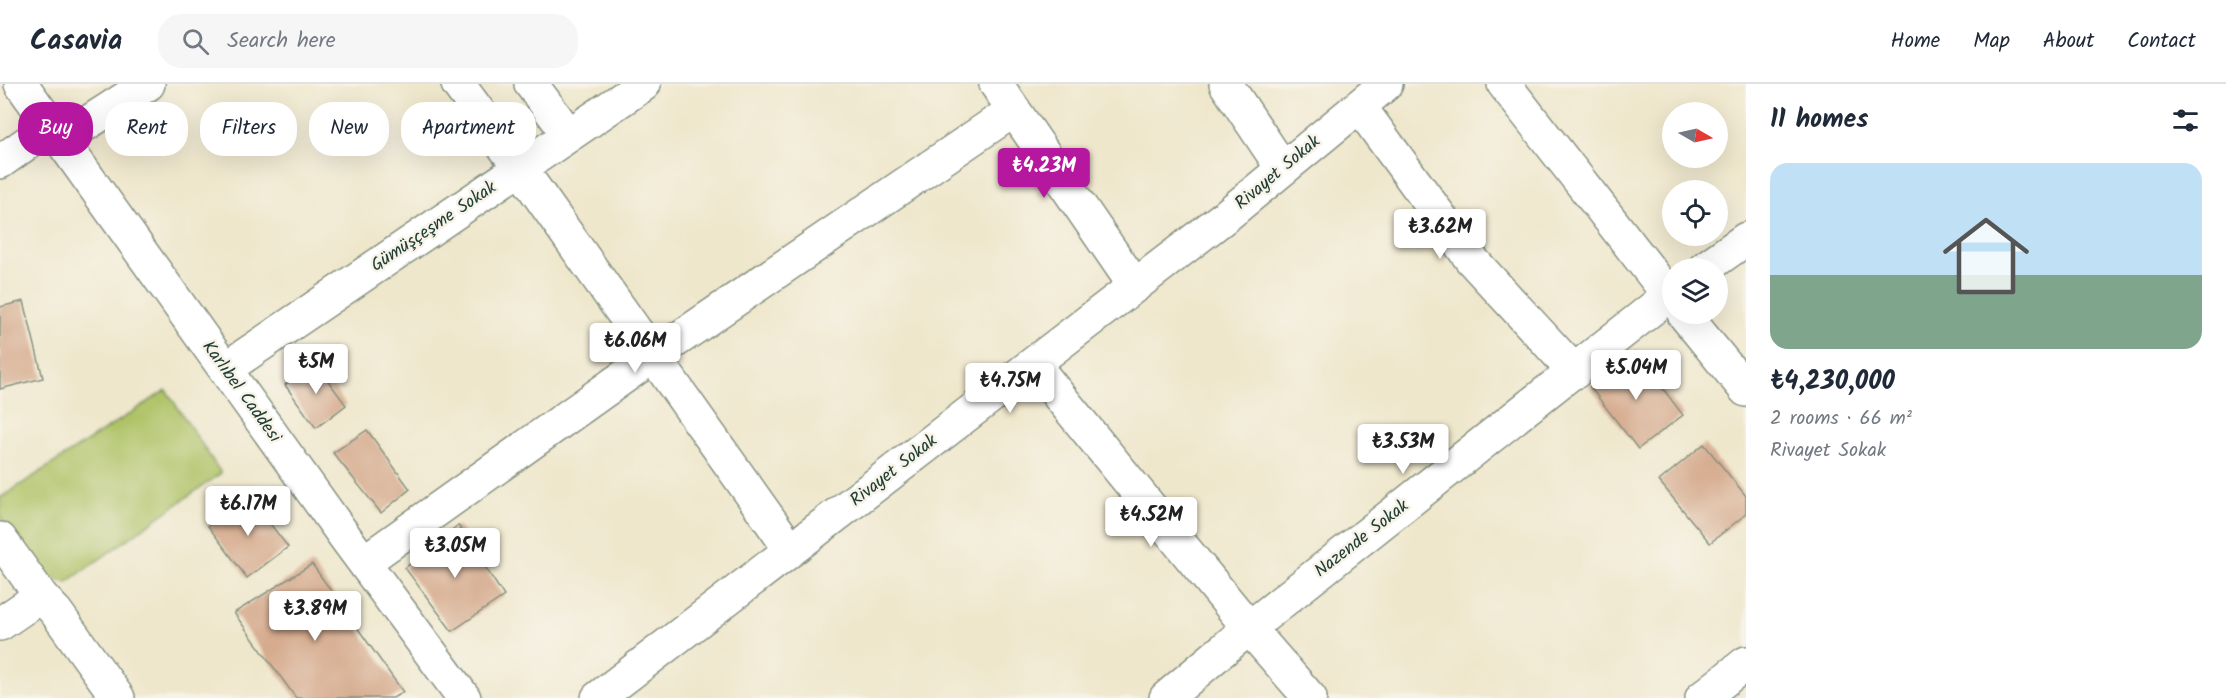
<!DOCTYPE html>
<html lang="en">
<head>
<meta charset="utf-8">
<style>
  :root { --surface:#fff; --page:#f6f6f7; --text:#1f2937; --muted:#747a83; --line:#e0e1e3; --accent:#b5179e }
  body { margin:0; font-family:Kalam,sans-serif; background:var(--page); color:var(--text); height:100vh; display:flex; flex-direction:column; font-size:22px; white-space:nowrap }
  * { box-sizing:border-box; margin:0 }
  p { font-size:20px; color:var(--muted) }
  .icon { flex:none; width:33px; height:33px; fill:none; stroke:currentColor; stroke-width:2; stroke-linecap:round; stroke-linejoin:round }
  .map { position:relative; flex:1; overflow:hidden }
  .drawer { display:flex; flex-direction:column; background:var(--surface); width:480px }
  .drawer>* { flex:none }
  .guide { position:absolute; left:18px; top:18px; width:570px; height:54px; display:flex; gap:12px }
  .needle { width:39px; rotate:99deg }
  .controls { position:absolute; left:1662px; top:18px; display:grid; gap:12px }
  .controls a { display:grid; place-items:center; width:66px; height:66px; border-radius:50%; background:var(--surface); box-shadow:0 6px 24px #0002; font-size:30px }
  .price { position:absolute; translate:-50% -51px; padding:0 14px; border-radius:6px; background:#fff; color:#222; font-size:20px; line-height:39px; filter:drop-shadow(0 2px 3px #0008) }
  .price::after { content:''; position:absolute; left:50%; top:36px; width:18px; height:14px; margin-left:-9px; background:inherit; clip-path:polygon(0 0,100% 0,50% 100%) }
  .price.on { background:var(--accent); color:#fff }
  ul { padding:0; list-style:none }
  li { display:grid; align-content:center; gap:12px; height:318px; padding:0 24px }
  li+li { border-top:2px solid var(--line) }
  li span { display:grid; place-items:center; height:186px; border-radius:18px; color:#555 }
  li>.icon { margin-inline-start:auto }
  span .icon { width:108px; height:108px; fill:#fffc; stroke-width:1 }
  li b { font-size:26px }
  h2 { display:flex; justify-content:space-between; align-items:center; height:72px; padding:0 24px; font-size:26px }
  .chip { padding:0 21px; border-radius:24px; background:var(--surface); box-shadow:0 6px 24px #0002; font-size:21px; line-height:54px }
  .chip.on { background:var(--accent); color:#fff }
  header { display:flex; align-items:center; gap:36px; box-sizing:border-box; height:84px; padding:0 30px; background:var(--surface); border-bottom:2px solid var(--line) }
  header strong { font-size:28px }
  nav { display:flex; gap:33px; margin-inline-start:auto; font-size:21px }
  .search { width:420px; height:54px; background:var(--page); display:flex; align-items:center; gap:15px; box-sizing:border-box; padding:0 21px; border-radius:24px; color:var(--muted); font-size:22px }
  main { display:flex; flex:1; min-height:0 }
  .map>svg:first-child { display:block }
  .green { fill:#afc266; stroke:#67804d; stroke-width:1.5 }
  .building { fill:#d5aa8d }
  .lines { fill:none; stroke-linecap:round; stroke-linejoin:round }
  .minor-casing { stroke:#879280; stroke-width:36 }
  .minor { stroke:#fff; stroke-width:33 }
  .labels { text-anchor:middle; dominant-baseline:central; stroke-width:5; stroke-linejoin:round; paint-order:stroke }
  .street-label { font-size:18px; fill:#1f3d34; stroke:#f7f3e8 }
</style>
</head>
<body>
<header>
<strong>Casavia</strong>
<div class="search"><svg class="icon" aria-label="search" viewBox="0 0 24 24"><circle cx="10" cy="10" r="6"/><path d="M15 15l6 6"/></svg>Search here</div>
<nav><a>Home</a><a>Map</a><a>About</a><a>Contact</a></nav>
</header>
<main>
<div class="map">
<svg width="1746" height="614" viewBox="0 0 1746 614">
  <rect width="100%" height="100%" fill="#f7f3e8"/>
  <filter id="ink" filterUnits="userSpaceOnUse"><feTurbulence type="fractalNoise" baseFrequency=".0167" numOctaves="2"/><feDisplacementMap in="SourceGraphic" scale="12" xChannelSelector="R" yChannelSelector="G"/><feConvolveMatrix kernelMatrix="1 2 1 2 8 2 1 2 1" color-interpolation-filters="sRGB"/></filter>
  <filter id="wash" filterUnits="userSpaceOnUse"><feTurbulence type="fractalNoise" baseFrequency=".008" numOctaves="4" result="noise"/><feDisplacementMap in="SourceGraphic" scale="24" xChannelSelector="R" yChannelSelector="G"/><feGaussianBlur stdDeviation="1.35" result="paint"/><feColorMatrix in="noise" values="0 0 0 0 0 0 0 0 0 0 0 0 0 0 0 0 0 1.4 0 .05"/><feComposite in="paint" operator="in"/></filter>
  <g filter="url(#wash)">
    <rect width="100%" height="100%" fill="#efe7cc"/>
    <path class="green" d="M 166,306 L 221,389 L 66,499 L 38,488 L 0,432 L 0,414 Z"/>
    <g id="blocks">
      <path class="building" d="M 24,217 L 43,294 L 0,305 L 0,223 Z
        M 1635,268 L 1683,331 L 1638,365 L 1590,303 Z
        M 315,279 L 346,321 L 316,344 L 285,301 Z
        M 367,346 L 410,405 L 381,429 L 333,369 Z
        M 1704,360 L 1746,412 L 1746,430 L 1710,459 L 1659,397 Z
        M 248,411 L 288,463 L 247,494 L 208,442 Z
        M 458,441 L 504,512 L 452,547 L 405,484 Z
        M 312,480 L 403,608 L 393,614 L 296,614 L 234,529 Z"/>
    </g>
  </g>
  <g filter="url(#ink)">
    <use href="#blocks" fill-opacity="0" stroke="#879280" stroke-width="1.5"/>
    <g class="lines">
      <g class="minor-casing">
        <path id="minor" d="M 21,0 L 345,453 L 464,614
          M 458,0 L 520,84 L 791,466
          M 531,0 L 569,51
          M 996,0 L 1135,202
          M 1226,0 L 1283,85
          M 1504,0 L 1672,215
          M 1359,22 L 1471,175 L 1575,288
          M 61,56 L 148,0
          M 0,78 L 51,42
          M 1705,184 L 1746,155
          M 1684,230 L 1746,306
          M 1033,280 L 1249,544 L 1310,614
          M 225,285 L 644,0
          M 0,455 L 41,512
          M 364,478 L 653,272 L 1014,26
          M 0,540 L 41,512 L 56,528 L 118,614
          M 598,614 L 1227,131 L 1386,0
          M 1166,614 L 1249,544 L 1672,209
          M 1702,614 L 1746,579"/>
      </g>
      <use href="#minor" class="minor"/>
    </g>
  </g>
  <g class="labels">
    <g class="street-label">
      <text transform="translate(1278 89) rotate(-40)">Rivayet Sokak</text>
      <text transform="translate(434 143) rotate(-34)">Gümüşçeşme Sokak</text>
      <text transform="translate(241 308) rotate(54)">Karlıbel Caddesi</text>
      <text transform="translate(894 387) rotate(-38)">Rivayet Sokak</text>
      <text transform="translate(1362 455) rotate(-38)">Nazende Sokak</text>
    </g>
  </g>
</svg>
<div class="controls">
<a><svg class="needle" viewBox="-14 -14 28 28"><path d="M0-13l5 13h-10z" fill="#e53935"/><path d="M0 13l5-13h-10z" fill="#747a83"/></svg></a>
<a><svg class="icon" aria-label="locate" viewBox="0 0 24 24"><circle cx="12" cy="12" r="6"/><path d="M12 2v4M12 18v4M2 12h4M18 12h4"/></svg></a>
<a><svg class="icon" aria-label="layers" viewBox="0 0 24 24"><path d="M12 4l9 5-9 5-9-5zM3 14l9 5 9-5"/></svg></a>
</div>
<b class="price on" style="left:1044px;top:115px">₺4.23M</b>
<b class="price" style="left:1440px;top:176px">₺3.62M</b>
<b class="price" style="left:635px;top:290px">₺6.06M</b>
<b class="price" style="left:316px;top:311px">₺5M</b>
<b class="price" style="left:1636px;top:317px">₺5.04M</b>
<b class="price" style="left:1010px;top:330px">₺4.75M</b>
<b class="price" style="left:1403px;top:391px">₺3.53M</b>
<b class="price" style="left:248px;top:453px">₺6.17M</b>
<b class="price" style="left:1151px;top:464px">₺4.52M</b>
<b class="price" style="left:455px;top:495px">₺3.05M</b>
<b class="price" style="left:315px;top:558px">₺3.89M</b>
<div class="guide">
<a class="chip on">Buy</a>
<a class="chip">Rent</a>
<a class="chip">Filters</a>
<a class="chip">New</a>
<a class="chip">Apartment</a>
</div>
</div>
<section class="drawer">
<h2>11 homes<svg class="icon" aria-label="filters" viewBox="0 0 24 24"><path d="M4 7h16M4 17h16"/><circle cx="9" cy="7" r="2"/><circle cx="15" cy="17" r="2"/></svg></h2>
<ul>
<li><span style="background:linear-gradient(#bfe0f5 60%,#7fa58c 0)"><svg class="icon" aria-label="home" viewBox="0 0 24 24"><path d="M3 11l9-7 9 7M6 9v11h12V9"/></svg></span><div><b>₺4,230,000</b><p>2 rooms · 66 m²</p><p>Rivayet Sokak</p></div></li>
</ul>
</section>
</main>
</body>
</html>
